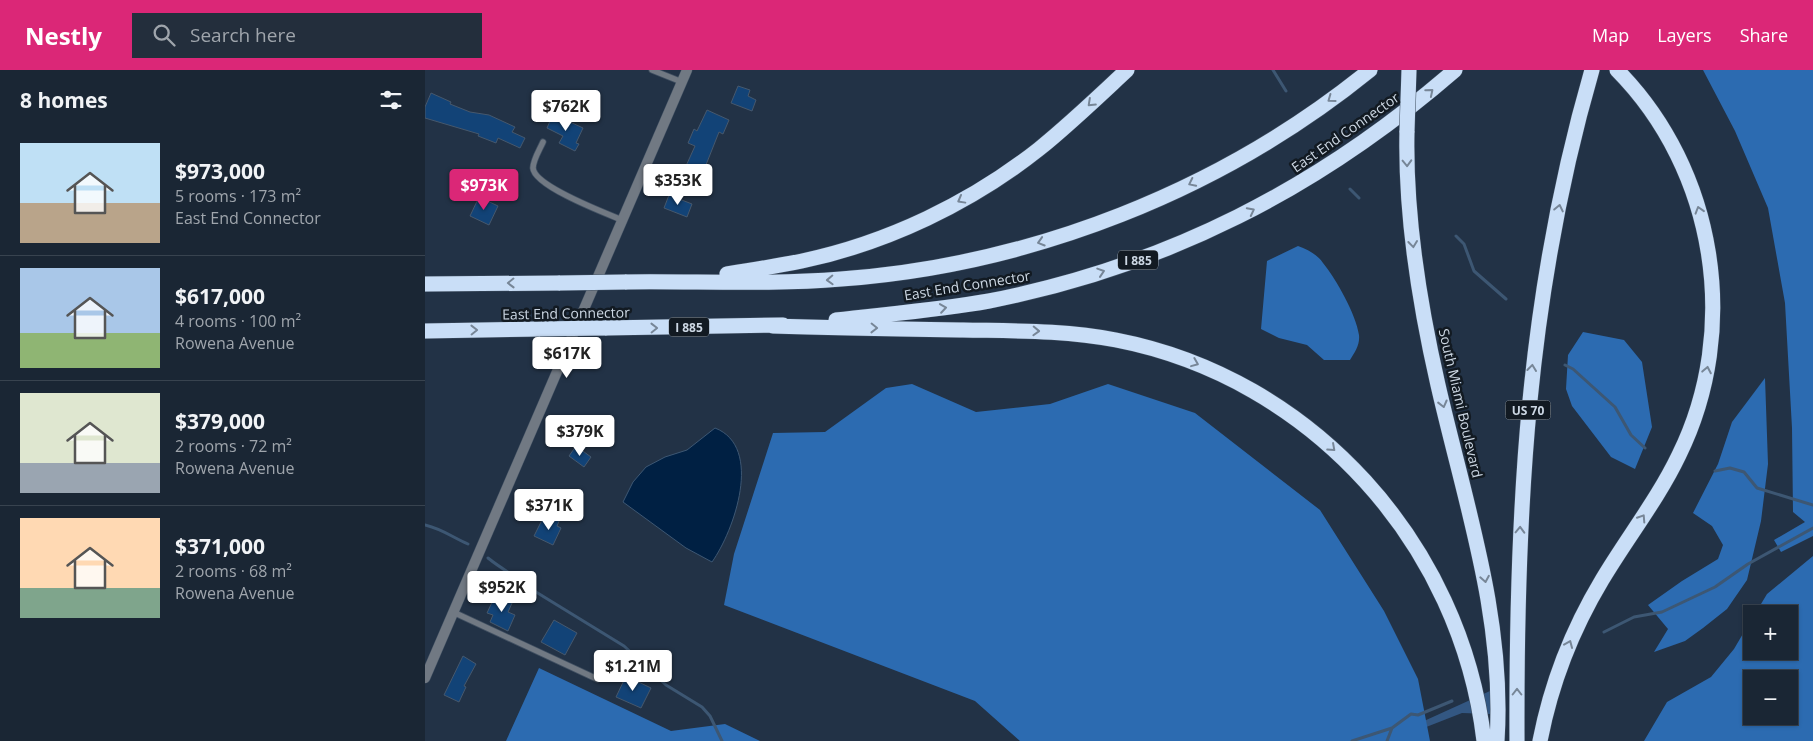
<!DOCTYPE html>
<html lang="en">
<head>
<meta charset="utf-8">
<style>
  :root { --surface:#1a2634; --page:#232e3c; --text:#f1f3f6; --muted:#9fa5ac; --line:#38434f; --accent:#db2777 }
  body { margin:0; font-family:"Open Sans",sans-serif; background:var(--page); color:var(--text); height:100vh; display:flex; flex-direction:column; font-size:19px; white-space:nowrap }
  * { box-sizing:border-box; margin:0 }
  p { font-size:16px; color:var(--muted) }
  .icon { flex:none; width:28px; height:28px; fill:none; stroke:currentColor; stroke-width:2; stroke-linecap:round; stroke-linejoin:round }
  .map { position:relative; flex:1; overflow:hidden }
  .sheet { display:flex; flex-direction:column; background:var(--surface); width:425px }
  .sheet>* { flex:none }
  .buttons { position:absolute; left:1318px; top:535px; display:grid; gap:10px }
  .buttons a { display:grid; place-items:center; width:55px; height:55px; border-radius:0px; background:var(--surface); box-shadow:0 1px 4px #0004,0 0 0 1px var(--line); font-size:25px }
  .price { position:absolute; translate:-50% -42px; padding:0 11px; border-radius:5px; background:#fff; color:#222; font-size:16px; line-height:32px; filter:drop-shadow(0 1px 2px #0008) }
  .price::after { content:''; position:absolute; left:50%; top:30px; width:15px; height:11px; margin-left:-8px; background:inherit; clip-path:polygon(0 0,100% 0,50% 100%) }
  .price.active { background:var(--accent); color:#fff }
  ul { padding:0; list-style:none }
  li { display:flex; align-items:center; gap:15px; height:125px; padding:0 20px }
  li+li { border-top:1px solid var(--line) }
  li span { display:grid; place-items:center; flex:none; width:140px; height:100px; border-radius:0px; color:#555 }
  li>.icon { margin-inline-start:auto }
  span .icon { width:60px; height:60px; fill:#fffc; stroke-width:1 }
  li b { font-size:21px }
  h2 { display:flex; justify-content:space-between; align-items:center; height:60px; padding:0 20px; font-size:21px }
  header { display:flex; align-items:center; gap:30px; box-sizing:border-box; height:70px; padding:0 25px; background:var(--accent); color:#fff }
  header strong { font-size:24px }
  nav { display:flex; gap:28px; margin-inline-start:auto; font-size:18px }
  .search { width:350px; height:45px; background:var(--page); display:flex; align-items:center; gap:12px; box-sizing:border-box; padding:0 18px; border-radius:0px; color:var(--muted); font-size:19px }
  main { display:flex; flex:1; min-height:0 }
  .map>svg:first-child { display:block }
  .green { fill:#335782 }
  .forest { fill:#2c6bb1; fill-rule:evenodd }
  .water { fill:#002043; stroke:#3d5773 }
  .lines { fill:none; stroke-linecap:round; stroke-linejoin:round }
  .stream { stroke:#3d5773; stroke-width:3 }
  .building { fill:#124377; stroke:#46586d }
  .lane-casing { stroke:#415062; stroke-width:7 }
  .street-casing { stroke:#415062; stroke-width:11 }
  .highway-casing { stroke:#415062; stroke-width:16 }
  .lane { stroke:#717983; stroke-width:5.5 }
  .street { stroke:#717983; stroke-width:10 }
  .highway { stroke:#c9def7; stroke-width:15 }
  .highway-bridge-casing { stroke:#415062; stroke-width:16; stroke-linecap:butt }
  .highway-bridge { stroke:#c9def7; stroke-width:15 }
  .oneway { stroke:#778697 }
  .labels { text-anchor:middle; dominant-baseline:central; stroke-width:5; stroke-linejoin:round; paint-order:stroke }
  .shield { fill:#121a22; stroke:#949ea9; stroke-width:1 }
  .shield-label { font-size:12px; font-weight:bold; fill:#ccd7e3 }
  .street-label { font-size:14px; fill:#ccd7e3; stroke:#121a22 }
</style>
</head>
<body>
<header>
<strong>Nestly</strong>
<div class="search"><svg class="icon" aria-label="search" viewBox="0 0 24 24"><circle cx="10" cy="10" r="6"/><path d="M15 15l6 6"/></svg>Search here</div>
<nav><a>Map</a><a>Layers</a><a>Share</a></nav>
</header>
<main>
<section class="sheet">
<h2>8 homes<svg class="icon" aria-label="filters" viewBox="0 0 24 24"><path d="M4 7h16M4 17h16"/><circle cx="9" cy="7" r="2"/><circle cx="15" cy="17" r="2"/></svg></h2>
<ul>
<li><span style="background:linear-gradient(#bfe0f5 60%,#b9a48a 0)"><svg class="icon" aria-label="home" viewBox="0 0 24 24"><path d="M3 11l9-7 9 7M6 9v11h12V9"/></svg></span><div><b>$973,000</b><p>5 rooms · 173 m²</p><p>East End Connector</p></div></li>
<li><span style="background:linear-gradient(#a9c7e8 65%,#8fb573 0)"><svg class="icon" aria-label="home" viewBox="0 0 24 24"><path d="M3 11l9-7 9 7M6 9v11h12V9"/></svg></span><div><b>$617,000</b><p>4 rooms · 100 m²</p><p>Rowena Avenue</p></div></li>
<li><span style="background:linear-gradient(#dfe7d0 70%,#9aa5b1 0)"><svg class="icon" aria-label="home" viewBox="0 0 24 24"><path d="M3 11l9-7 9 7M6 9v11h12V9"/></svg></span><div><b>$379,000</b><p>2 rooms · 72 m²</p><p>Rowena Avenue</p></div></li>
<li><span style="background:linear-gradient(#ffd9b3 70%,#7fa58c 0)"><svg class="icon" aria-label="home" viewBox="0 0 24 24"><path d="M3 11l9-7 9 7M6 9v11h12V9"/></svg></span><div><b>$371,000</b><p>2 rooms · 68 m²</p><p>Rowena Avenue</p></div></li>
</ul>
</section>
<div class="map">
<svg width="1388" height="671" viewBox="0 0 1388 671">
  <rect width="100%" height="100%" fill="#223246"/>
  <path class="green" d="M 1065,621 L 1066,644 L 1037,643 L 986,663 L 955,671 Z"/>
  <path class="forest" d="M 1278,0 L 1388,0 L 1388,466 L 1356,482 L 1349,470 L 1380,452 L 1368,442 L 1367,358 L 1360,233 L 1343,138 L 1310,61 Z
    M 873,176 C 883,180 892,184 898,193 C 911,209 931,244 934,265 C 935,275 930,282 925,290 L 899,290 L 882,275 L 854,268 L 836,259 L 842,191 Z
    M 1158,262 L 1199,270 L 1217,292 L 1227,357 L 1210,399 L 1186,387 L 1147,336 L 1141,319 L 1143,285 Z
    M 1340,308 L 1343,394 L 1336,451 L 1322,510 L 1302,539 L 1278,558 L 1260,571 L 1229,582 L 1243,559 L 1223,535 L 1257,511 L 1293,489 L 1298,475 L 1287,456 L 1268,443 L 1293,394 L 1307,352 Z
    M 487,314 L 551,342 L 625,334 L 683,314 L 770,343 L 895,440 L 959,541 L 993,609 L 1005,671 L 595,671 L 550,631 L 299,535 L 309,484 L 348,363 L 400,362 L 461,318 Z
    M 1388,486 L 1388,671 L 1219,671 L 1242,632 L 1286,607 L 1309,579 L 1326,550 L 1326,581 L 1364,581 L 1364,544 L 1330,544 L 1342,524 ZM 1326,609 L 1364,609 L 1364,646 L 1326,646 Z
    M 114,598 L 246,661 L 300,654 L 335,671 L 81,671 Z"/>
  <path class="water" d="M 290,358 C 339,377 309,461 287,492 L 261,478 L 198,432 L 208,412 L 221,397 L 240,387 L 262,380 Z"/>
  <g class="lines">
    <path class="stream" d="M 848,0 L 861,21
      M 925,119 L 934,128
      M 1031,166 L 1039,174 L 1049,201 L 1081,229
      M 1140,295 L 1148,299 L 1190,337 L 1206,365 L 1220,378
      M 1290,401 L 1305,398 L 1319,402 L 1332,418 L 1388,435
      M 0,455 C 17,459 27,467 43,474
      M 63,488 C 79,501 96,509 111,522 L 199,576 L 241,615 L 277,637 L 285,646 L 297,671
      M 1179,562 L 1209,547 L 1237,542 L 1290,517 L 1323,494 L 1388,458
      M 927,671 L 967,658 L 986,644 L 993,645 L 1027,631
      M 962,671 L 967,658"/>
  </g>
  <path class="building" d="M 313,16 L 325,20 L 323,26 L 331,30 L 327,41 L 306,33 Z
    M 6,23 L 26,32 L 25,34 L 45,42 L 64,45 L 90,57 L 87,62 L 100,68 L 95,78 L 73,68 L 71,73 L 53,66 L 54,64 L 0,48 L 0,37 Z
    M 282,40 L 304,50 L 298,64 L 294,62 L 273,115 L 256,107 L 270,76 L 263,73 L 269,59 L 272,61 Z
    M 128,44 L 158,58 L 151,73 L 154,74 L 150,81 L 134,73 L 138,66 L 122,58 Z
    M 244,125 L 267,134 L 262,147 L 239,138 Z
    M 54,127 L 73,136 L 64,155 L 45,146 Z
    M 151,376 L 166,387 L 159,397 L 144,386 Z
    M 128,445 L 135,449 L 132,456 L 136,458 L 128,475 L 109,466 L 117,450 L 124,454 Z
    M 76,526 L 88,531 L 83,542 L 90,545 L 83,561 L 65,552 L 68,545 L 62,543 L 68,530 L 73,532 Z
    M 129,550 L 152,563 L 140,585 L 116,572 Z
    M 38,586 L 51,594 L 39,616 L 41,617 L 34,632 L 19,625 Z
    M 201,606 L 226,618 L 216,638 L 191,627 Z"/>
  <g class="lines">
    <g class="lane-casing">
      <path id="lane" d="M 227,0 L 257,12
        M 118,72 C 115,79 108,90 108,98 C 109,116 180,143 197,150
        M 28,542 L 172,609"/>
    </g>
    <g class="street-casing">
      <path id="street" d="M 0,608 L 262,0"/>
    </g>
    <g class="highway-casing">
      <path id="highway" d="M 982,61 C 980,146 994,232 1013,315 C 1040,433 1080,548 1072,671
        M 302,204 C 327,200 352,196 377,191 C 462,173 546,133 614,79 C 645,54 673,27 702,0
        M 200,212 C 272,211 344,215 416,209 C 607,195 796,121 945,0
        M 0,214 L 135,213
        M 411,250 C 462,244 514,240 564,231 C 742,196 894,118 1030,0
        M 348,256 C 411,258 475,259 538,260 C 590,261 640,260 691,270 C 887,308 1036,474 1059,671
        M 180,258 L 358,255
        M 0,261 L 115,259
        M 1092,671 C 1091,440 1102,224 1167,0
        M 1115,671 C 1126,614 1147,560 1177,510 C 1202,468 1233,429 1254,385 C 1316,259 1291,100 1192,0"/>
    </g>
    <use href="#lane" class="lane"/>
    <use href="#street" class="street"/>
    <use href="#highway" class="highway"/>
    <g class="highway-bridge-casing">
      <path id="highway-bridge" d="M 982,61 L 984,0
        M 135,213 L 200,212
        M 115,259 L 180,258"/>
    </g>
    <use href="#highway-bridge" class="highway-bridge"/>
  </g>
  <defs><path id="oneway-chevron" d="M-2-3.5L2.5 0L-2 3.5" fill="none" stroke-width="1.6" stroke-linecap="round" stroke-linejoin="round" transform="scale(1.25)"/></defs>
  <g class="oneway">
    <use href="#oneway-chevron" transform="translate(1005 22) rotate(-40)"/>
    <use href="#oneway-chevron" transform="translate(906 29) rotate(144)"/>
    <use href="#oneway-chevron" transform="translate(666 33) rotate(137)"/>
    <use href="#oneway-chevron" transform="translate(982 93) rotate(88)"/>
    <use href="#oneway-chevron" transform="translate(767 113) rotate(154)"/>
    <use href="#oneway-chevron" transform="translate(536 130) rotate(151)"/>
    <use href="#oneway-chevron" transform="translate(1134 138) rotate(-78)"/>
    <use href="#oneway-chevron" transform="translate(1274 140) rotate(-107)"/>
    <use href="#oneway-chevron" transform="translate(826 141) rotate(-27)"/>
    <use href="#oneway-chevron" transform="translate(616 172) rotate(163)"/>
    <use href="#oneway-chevron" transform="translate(988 174) rotate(83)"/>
    <use href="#oneway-chevron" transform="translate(676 202) rotate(-18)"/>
    <use href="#oneway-chevron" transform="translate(405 210) rotate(178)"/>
    <use href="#oneway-chevron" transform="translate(86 213) rotate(179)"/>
    <use href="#oneway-chevron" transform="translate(518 238) rotate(-8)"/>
    <use href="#oneway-chevron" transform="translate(229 258) rotate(-1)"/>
    <use href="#oneway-chevron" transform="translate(449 258) rotate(1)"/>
    <use href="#oneway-chevron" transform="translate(49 260) rotate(-1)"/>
    <use href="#oneway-chevron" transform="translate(611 261) rotate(2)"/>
    <use href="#oneway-chevron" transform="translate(770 293) rotate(22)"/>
    <use href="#oneway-chevron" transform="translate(1107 298) rotate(-83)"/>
    <use href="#oneway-chevron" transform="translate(1282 300) rotate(-79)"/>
    <use href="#oneway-chevron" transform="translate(1018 334) rotate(76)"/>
    <use href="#oneway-chevron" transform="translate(907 378) rotate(42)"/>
    <use href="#oneway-chevron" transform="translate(1217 448) rotate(-57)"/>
    <use href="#oneway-chevron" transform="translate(1095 460) rotate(-88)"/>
    <use href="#oneway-chevron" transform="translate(1060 509) rotate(80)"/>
    <use href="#oneway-chevron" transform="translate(1144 574) rotate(-67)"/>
    <use href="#oneway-chevron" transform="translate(1092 622) rotate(-90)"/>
  </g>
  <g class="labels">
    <g class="shield">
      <rect x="693" y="180.5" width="40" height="19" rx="4"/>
      <rect x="244" y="247.5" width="40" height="19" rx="4"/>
      <rect x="1080.5" y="330.5" width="45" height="19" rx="4"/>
    </g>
    <g class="shield-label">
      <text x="713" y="190">I 885</text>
      <text x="264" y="257">I 885</text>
      <text x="1103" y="340">US 70</text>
    </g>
    <g class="street-label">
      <text transform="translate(920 62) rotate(-35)">East End Connector</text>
      <text transform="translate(542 215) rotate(-9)">East End Connector</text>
      <text transform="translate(141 243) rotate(-1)">East End Connector</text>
      <text transform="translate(1036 333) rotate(77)">South Miami Boulevard</text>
    </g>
  </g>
</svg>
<div class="buttons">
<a>+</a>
<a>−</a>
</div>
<b class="price" style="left:141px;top:62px">$762K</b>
<b class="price" style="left:253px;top:136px">$353K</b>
<b class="price active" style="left:59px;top:141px">$973K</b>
<b class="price" style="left:142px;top:309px">$617K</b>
<b class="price" style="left:155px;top:387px">$379K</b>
<b class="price" style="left:124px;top:461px">$371K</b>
<b class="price" style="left:77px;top:543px">$952K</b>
<b class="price" style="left:208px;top:622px">$1.21M</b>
</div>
</main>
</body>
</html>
